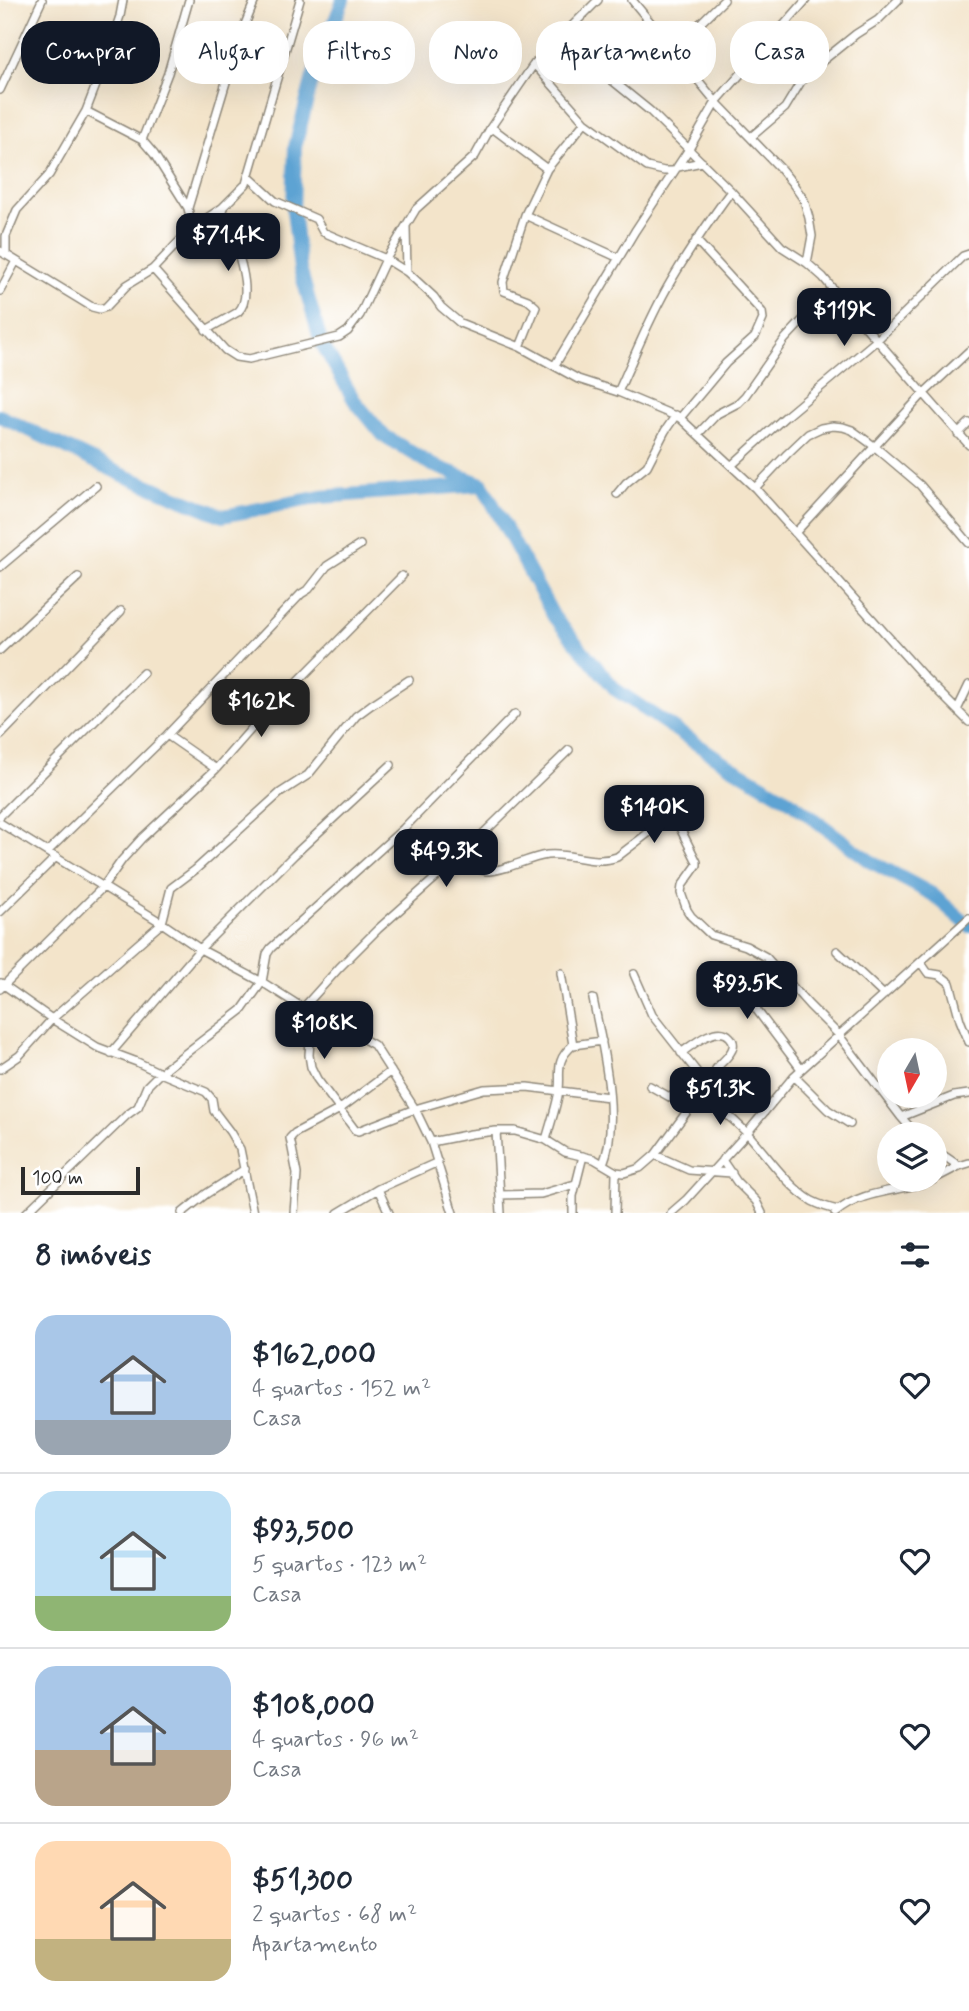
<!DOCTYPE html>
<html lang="pt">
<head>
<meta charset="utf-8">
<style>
  :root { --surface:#fff; --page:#f2f2f3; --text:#1f2937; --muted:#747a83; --line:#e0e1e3; --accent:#111827 }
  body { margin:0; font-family:Mynerve,sans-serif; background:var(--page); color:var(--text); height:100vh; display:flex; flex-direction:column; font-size:26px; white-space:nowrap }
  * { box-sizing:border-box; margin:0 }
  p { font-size:23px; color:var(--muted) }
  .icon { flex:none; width:38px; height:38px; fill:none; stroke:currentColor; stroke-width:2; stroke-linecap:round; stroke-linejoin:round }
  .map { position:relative; height:1213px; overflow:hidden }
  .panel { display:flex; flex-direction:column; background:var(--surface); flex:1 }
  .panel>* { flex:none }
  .top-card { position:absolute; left:21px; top:21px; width:928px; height:63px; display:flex; gap:14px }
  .needle { width:46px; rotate:189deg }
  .tools { position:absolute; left:877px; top:1038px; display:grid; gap:14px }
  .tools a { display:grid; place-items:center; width:70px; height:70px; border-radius:50%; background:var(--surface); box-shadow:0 7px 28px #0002; font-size:35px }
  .scale { position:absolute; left:21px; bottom:18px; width:119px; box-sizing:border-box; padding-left:7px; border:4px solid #2b2b2b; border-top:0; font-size:19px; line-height:24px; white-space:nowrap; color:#2b2b2b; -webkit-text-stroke:5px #fff; paint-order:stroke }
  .price { position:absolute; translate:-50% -60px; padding:0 16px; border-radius:14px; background:var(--accent); color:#fff; font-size:23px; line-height:46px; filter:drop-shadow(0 2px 4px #0008) }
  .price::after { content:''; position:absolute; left:50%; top:42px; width:21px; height:16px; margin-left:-10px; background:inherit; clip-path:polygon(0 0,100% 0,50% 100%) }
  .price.current { background:#222; color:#fff }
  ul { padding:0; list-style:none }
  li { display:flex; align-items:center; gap:21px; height:175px; padding:0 35px }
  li+li { border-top:2px solid var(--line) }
  li span { display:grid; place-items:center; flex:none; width:196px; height:140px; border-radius:21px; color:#555 }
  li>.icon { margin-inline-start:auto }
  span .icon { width:84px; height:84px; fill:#fffc; stroke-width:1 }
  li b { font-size:30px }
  h2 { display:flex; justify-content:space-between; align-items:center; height:84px; padding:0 35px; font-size:30px }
  .pill { padding:0 24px; border-radius:28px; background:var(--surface); box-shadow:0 7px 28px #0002; font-size:24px; line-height:63px }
  .pill.current { background:var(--accent); color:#fff }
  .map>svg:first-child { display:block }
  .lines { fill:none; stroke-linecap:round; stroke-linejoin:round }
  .river { stroke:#5da3d3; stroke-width:14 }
  .minor-casing { stroke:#8f887a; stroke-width:10 }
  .minor { stroke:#fff; stroke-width:7 }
</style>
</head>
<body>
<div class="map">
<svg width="969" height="1213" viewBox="0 0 969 1213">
  <rect width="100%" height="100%" fill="#fff"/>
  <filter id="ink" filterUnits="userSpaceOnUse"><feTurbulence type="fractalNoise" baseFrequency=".0143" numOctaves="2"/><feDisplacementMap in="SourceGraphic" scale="14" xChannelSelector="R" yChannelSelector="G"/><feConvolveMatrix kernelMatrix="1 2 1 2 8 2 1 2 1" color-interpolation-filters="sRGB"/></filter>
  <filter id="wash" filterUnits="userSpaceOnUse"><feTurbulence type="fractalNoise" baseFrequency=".00686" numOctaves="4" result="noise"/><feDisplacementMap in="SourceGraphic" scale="28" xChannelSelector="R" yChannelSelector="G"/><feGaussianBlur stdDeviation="1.57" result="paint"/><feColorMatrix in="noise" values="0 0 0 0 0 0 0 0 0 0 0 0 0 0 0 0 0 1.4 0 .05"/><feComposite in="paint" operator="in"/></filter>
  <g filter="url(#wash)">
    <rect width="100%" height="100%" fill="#f3e4ca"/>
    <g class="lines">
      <path class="river" d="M 343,0 L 313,77 L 295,147 L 293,210 L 300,269 L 321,342 L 354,400 L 383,435 L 432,465 L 482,484 L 554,617 L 616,690 L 725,763 L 787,799 L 870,861 L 932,894 L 969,926
        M 0,416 L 125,476 L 223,516 L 321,497 L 479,485"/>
    </g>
  </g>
  <g filter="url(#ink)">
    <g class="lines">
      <g class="minor-casing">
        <path id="minor" d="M 632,0 L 716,102 L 780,168 L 793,184 L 804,200 L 809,218 L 812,236 L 807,263
          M 561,39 L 650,111 L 731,191 L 782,247 L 807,263 L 823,277 L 847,306 L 969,445
          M 674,49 L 724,0
          M 534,64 L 585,122 L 647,167 L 664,171 L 673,171
          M 0,90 L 42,0
          M 86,111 L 142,140 L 154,154 L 188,208 L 192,228
          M 491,127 L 547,169
          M 751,137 L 785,108 L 805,75 L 856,34 L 878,20 L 898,0
          M 142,140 L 168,73 L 189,0
          M 678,167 L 702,162
          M 249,177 L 275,201 L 316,219 L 323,232 L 386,259 L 407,272 L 434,297 L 441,307 L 460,323 L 520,347 L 578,379 L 618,392 L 680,418 L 755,488 L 926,679 L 969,722
          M 188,208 L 239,39 L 255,0
          M 525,215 L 619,258
          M 406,227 L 407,272
          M 0,251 L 92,307 L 100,309 L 106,307 L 127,285 L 153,269 L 192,228 L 222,208 L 246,184 L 300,0
          M 6,255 L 6,236 L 17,210 L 49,175 L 86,111 L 103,67 L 120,16 L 123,0
          M 153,269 L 225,350 L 236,357 L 249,359 L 339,337 L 348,331 L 360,315 L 386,259 L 416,209 L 475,156 L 491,127 L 534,64 L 598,0
          M 0,291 L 16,261
          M 206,330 L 238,312 C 258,293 230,231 222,208
          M 520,347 L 536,307 L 528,300 L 504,291 L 503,282 L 525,215 L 547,169 L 585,122
          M 555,365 L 635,231 L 689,149 L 716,102 L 806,0
          M 618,392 C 635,355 650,316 671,281 C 689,250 710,220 731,191
          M 680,418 L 726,363 L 755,337 L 763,319 L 762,312 L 696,240
          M 698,434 L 717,414 L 738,403 L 745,396 L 785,339 L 832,289
          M 958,434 L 969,423
          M 732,465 L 785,417 L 877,340 L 963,256 L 969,254
          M 755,488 L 787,454 L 808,434 L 821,428 L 833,426 L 843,427 L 852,430 L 874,446 L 920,485 L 969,543
          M 617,494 L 626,483 L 647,466 L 665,431 L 676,415
          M 795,533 L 923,394 L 969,351
          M 0,567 L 96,486
          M 0,650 L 78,577
          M 957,710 L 969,685
          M 167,735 L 216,769
          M 0,736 L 121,611
          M 0,816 L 143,673
          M 0,823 L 162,923 L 200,949 L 262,982 L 303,1008 L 360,1037 L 374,1045 L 415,1109 L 431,1142 L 453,1213
          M 47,852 L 167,735 L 301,594 L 309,589 L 327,566 L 360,545
          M 459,857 C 468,863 478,871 489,871 C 508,870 527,858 547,855 C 571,852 593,866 617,857 L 664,821 L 669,819 L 677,822 L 697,862 L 697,865 L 682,886 L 681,893 L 687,910 L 691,916 L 711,935 L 746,946 L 766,957 L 809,1005 L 838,1034 L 901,1117 L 916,1134
          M 0,912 L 56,857
          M 837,951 L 884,995
          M 921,963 L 928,973 L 940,975 L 950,983 L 960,1020 L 969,1042
          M 781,972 L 764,986 L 756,1009 L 801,1069
          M 561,973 L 573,1045 L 602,1041
          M 634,974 L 652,1015 L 704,1081 L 708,1090 L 708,1102
          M 1,983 L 52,1019 L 97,1047 L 137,1062 L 160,1073 L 206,1092 L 212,1099 L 214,1111 L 230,1132 L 240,1149 L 253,1213
          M 0,989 L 103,887 L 122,860 L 142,838 L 216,769 L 252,728 L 402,576
          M 593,999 C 602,1044 621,1120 603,1164
          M 303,1008 L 339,968 L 378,929 L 459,857 L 569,750
          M 312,1013 L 309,1055 L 311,1067 L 317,1079 L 355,1130 L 358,1131 L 415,1109 L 484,1089 L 527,1087 L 609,1097
          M 111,1053 L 200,949 L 294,855 L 391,765
          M 681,1053 C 692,1045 718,1023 730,1037 C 733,1040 734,1043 733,1047 C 731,1056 721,1062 716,1069 C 713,1076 711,1083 708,1090
          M 0,1069 L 19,1056 L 52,1019 L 162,923 L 171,888 L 195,870 L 280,793 L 308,775 L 356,716 L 371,705 L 409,680
          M 794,1076 L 828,1110 L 850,1124
          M 650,1086 L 689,1108
          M 901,1117 L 954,1096 L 969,1094
          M 496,1131 L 501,1213
          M 546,1140 C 550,1125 555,1111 558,1096 C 563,1074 552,1063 573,1045
          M 431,1142 L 471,1134 L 496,1131 L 515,1131 L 546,1140 L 565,1152 L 594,1159 L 616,1172 L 624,1173 L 640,1168 L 655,1155 L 694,1102 C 715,1099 733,1120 747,1133 L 686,1200 L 671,1213
          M 934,1149 L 959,1166
          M 655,1155 L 689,1170 L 732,1173
          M 722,1160 L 737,1182 L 756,1201 L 762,1213
          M 934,1179 L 959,1166 L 969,1163
          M 500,1195 L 541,1194 L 575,1184
          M 838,1210 C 829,1208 820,1205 812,1201 C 788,1187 766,1154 747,1133 L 794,1076 L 969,918
          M 26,1213 L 127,1115 L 138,1107 L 147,1086 L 160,1073 L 242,1010 L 262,982 L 267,954 L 271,948 L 403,829 L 515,714
          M 182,1213 L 206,1194 L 245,1169
          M 294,1213 L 297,1174 L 290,1138 L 295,1133 L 340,1109 L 391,1071
          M 338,1213 L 378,1189
          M 389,1213 L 378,1189 L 438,1162
          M 573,1213 L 573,1196 L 583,1156
          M 615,1213 L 616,1172
          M 835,1213 C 863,1189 901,1192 933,1180"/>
      </g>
      <use href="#minor" class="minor"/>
    </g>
  </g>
</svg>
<div class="tools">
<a><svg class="needle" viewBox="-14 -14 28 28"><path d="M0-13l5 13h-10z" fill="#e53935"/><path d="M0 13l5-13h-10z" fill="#747a83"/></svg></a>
<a><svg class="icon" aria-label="layers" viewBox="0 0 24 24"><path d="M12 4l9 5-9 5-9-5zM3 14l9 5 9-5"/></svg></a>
</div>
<div class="scale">100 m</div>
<b class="price" style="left:228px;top:273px">$71.4K</b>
<b class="price" style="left:844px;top:348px">$119K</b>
<b class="price current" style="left:261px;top:739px">$162K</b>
<b class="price" style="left:654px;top:845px">$140K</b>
<b class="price" style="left:446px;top:889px">$49.3K</b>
<b class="price" style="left:747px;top:1021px">$93.5K</b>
<b class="price" style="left:324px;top:1061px">$108K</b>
<b class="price" style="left:720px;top:1127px">$51.3K</b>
<div class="top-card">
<a class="pill current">Comprar</a>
<a class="pill">Alugar</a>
<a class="pill">Filtros</a>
<a class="pill">Novo</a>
<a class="pill">Apartamento</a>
<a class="pill">Casa</a>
</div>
</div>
<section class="panel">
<h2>8 imóveis<svg class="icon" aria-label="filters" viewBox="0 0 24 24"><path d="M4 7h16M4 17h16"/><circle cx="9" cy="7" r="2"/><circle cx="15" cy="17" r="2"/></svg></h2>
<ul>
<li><span style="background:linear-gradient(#a9c7e8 75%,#9aa5b1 0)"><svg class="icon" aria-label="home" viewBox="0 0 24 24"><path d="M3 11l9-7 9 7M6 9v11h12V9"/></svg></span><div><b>$162,000</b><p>4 quartos · 152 m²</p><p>Casa</p></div><svg class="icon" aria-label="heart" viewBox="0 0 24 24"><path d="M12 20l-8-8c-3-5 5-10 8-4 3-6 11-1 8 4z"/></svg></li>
<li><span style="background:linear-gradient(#bfe0f5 75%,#8fb573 0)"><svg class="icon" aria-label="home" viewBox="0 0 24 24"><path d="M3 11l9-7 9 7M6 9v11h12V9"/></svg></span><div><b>$93,500</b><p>5 quartos · 123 m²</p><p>Casa</p></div><svg class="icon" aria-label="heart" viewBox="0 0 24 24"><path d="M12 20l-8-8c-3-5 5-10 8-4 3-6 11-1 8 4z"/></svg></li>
<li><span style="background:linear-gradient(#a9c7e8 60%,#b9a48a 0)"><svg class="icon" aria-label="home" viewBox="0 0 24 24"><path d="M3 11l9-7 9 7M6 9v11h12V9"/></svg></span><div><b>$108,000</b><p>4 quartos · 96 m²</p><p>Casa</p></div><svg class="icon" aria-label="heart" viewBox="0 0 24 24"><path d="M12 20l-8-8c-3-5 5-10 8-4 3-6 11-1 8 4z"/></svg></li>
<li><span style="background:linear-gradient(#ffd9b3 70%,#c2b280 0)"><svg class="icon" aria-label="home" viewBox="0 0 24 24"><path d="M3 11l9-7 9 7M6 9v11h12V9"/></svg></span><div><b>$51,300</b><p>2 quartos · 68 m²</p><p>Apartamento</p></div><svg class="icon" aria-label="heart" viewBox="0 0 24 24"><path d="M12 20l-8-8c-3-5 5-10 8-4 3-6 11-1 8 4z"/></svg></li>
</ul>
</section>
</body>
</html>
